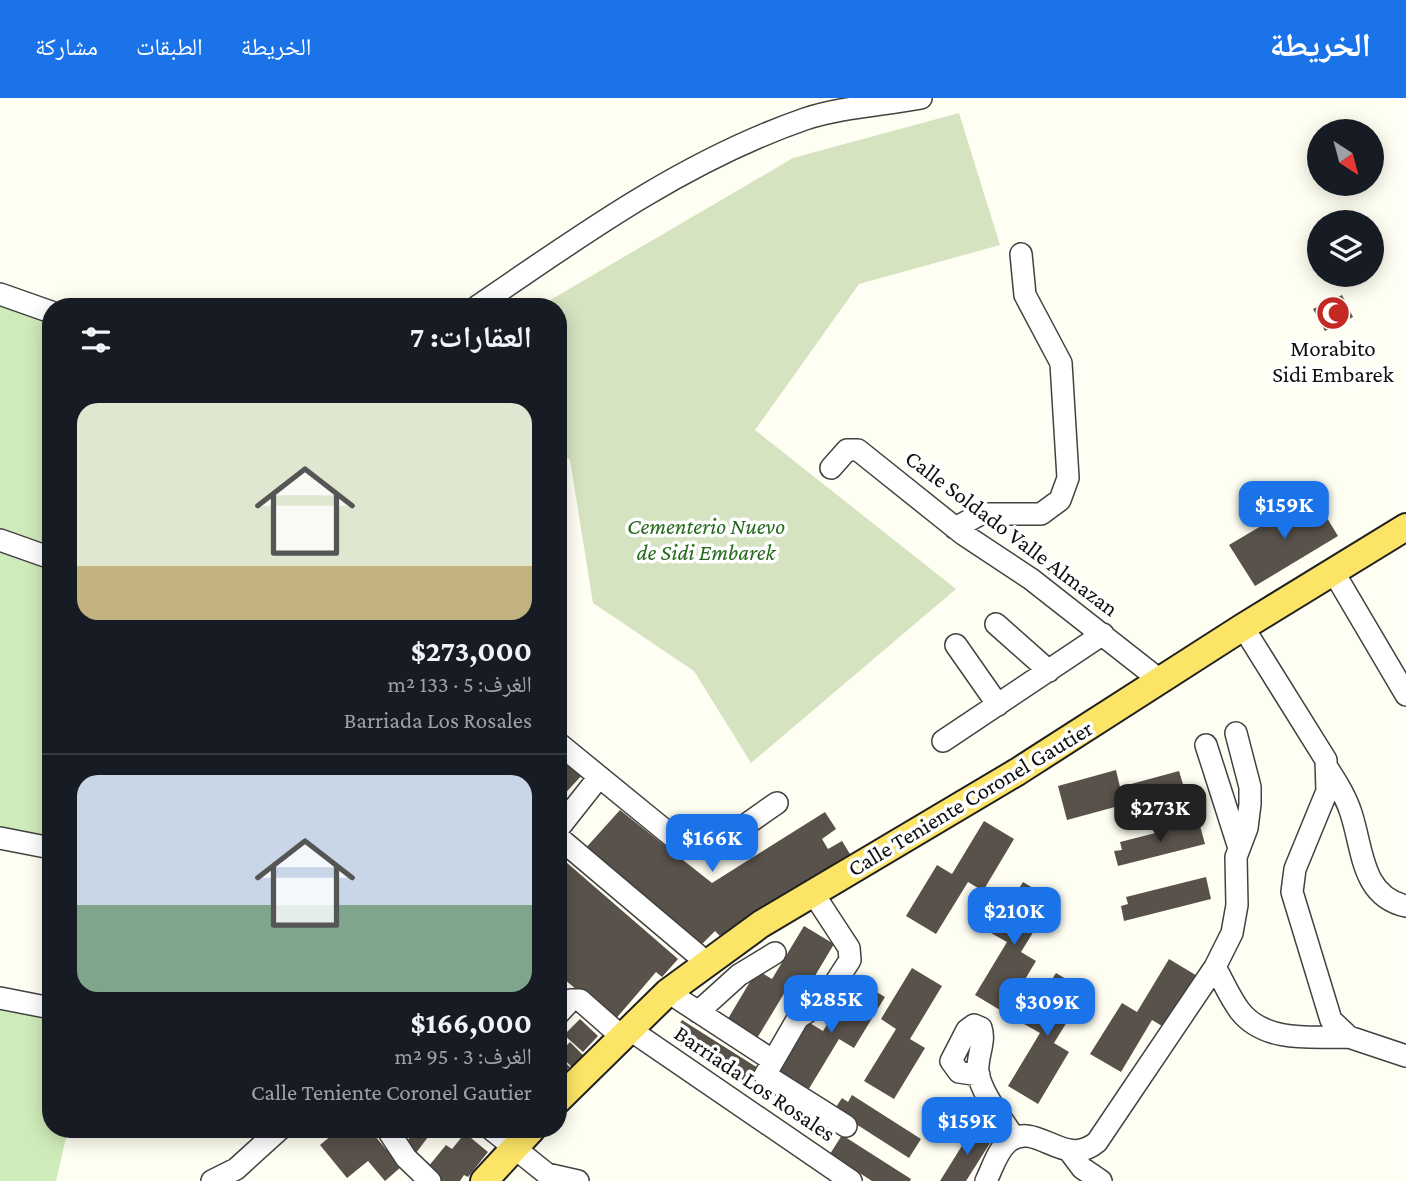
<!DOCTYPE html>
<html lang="ar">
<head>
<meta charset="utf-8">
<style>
  :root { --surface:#171b24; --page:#20242c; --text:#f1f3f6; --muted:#9ea1a6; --line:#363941; --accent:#1a73e8 }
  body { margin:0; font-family:"Crimson Pro","Noto Naskh Arabic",serif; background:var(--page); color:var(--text); direction:rtl; height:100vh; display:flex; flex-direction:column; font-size:26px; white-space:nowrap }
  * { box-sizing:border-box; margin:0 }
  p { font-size:23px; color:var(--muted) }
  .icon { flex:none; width:38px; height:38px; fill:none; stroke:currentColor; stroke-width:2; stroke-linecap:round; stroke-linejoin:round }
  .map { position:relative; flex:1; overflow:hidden; direction:ltr }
  .sheet { position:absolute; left:42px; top:200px; width:525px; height:840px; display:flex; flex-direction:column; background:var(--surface); border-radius:28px; box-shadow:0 4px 18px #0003; direction:rtl }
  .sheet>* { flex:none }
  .needle { width:46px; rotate:144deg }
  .tools { position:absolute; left:1307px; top:21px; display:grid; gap:14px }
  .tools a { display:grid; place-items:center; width:77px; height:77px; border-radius:50%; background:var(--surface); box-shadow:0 4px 18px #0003; font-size:35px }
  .price { position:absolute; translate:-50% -60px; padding:0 16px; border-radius:14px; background:var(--accent); color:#fff; font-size:23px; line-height:46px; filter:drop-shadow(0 2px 4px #0008) }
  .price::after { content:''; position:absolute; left:50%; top:42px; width:21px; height:16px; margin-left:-10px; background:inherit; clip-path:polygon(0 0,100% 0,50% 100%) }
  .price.active { background:#222; color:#fff }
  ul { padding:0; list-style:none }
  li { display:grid; align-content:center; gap:14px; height:371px; padding:0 35px }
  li+li { border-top:2px solid var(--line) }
  li span { display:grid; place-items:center; height:217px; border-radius:21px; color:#555 }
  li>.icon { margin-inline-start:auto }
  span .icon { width:126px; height:126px; fill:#fffc; stroke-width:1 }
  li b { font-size:30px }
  h2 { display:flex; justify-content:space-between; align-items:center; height:84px; padding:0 35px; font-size:30px }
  header { display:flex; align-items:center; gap:42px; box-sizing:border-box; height:98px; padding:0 35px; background:var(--accent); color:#fff }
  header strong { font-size:33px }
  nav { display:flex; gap:38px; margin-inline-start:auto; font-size:24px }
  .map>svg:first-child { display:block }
  .green { fill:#cfebba }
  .cemetery { fill:#d5e3c1 }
  .building { fill:#59524b }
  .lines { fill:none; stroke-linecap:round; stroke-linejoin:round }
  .minor-casing { stroke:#424242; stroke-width:24 }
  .major-casing { stroke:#202020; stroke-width:30 }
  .minor { stroke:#fff; stroke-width:21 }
  .major { stroke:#fbe466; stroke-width:26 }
  .labels { text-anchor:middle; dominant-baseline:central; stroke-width:7; stroke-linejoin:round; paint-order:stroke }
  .poi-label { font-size:23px; fill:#0f0f0f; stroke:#fff }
  .park-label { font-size:23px; font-style:italic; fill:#266a1d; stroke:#fff }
  .street-label { font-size:23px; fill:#0f0f0f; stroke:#fff }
</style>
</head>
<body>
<header>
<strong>الخريطة</strong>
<nav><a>الخريطة</a><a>الطبقات</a><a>مشاركة</a></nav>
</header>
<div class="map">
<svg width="1406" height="1083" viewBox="0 0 1406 1083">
  <rect width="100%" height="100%" fill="#fffef2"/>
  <path class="green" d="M 0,196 L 51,214 L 51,746 L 0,736 Z
    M 0,900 L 51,910 L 51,1031 L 68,1031 L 56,1083 L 0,1083 Z"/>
  <path class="cemetery" d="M 959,15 L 1000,147 L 859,186 L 755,332 L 956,491 L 751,665 L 694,573 L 593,505 L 570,362 L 558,353 L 558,208 L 540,208 L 793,60 Z"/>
  <path class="building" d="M 1342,197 L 1353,219 L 1325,233 L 1313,211 Z
    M 1313,397 L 1338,438 L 1255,488 L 1229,447 Z
    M 558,652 L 584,675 L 558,703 Z
    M 1116,672 L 1120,689 L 1179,673 L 1189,706 L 1131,722 L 1126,706 L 1067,722 L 1058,688 Z
    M 620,712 L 712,785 L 825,714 L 836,731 L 822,741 L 828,751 L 842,743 L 850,756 L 720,838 L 715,833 L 702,846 L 583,753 Z
    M 984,723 L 1014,741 L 983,793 L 968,784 L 936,836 L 906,818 L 937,767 L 952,776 Z
    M 1199,724 L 1205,746 L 1118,768 L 1114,753 L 1122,752 L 1120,744 Z
    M 566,764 L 678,861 L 662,879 L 656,874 L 614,923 L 558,876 L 558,773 Z
    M 1206,779 L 1211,801 L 1124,823 L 1121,808 L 1128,806 L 1126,799 Z
    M 1023,784 L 1053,802 L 1021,854 L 1036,863 L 1005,915 L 975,897 L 1007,844 L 991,835 Z
    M 804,828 L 834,846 L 803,898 L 788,889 L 756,942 L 726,924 L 757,872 L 772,881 Z
    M 1169,861 L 1199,879 L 1167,931 L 1152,922 L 1121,974 L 1090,956 L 1122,905 L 1137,914 Z
    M 912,870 L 942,888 L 910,941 L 925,950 L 894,1001 L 864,983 L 896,931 L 881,921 Z
    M 1056,875 L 1086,893 L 1054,945 L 1069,954 L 1038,1006 L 1008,988 L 1040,935 L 1024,926 Z
    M 855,881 L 885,899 L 854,950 L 839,941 L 807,994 L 777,976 L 808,924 L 823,933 Z
    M 580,921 L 598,938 L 583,954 L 564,937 Z
    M 682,922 L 758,970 L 746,989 L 677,945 L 681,938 L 675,934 Z
    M 560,944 L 565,949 L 570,944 L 583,957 L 572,969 L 558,956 Z
    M 558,958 L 570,969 L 558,981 Z
    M 852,997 L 921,1041 L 909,1060 L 834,1012 L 842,1000 L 848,1004 Z
    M 973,1030 L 992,1042 L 966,1083 L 940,1083 Z
    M 339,1031 L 369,1031 L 401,1069 L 385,1083 L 368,1063 L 347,1080 L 320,1047 Z
    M 416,1031 L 425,1031 L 431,1035 L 416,1055 L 405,1046 Z
    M 465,1035 L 488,1054 L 468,1079 L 464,1077 L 460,1083 L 433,1083 L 423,1075 L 446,1047 L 452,1051 Z
    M 842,1037 L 911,1081 L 910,1083 L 872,1083 L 830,1056 Z"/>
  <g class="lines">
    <g class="minor-casing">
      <path id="minor" d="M 0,196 L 51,214
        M 478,208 C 581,137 686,62 805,21 C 841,9 884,7 921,0
        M 831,370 L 847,352 L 858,352 L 963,436 L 1031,481 L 1161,583
        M 955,430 L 981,416 L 1041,416 L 1060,402 L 1068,380 L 1061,265 L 1025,197 L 1021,156
        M 0,442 L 51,460
        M 1333,473 L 1406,597
        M 996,526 L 1049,573
        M 1243,529 L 1326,662 L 1327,693 L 1295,771 L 1292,794 L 1331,922 L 1349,939 L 1406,958
        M 956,547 L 998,607
        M 943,643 L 1103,536
        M 558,645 L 683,747 C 716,756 750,722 777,705
        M 1206,647 L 1239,750
        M 1328,671 C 1337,685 1346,699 1351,715 C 1363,751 1361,798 1406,808
        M 558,731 L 599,679
        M 558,739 L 706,864
        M 0,740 L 51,750
        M 813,795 L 849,850 L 850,862 L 823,904 L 798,920 L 765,977 L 846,1028
        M 1215,869 C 1223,883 1230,900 1240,913 C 1265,945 1313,939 1349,939
        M 668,894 L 772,962
        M 0,900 L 51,910
        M 698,914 L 739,877 L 775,855
        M 558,916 L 571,902 L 580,902 L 621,938
        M 629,931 L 851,1083
        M 979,977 L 959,974 L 951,963 L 967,932 L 974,927 L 981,930 C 986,944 976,960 978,975 C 982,997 1003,1021 1014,1040
        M 387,1031 L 406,1060 L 430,1083
        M 491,1031 L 547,1076 L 578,1083
        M 1070,1054 L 1082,1070 L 1101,1083
        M 212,1083 L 236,1071 L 280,1031
        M 986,1083 C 992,1071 997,1053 1008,1044 C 1036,1021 1064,1072 1097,1044 L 1215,869 L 1232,835 L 1237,807 L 1236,759 L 1247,730 L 1250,706 L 1250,689 L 1236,635"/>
    </g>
    <g class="major-casing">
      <path id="major" d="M 558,1002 L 668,894 L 761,826 L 1017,674 L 1243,529 L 1406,429
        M 484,1083 L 532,1031"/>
    </g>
    <use href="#minor" class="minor"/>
    <use href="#major" class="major"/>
  </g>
  <defs>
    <g id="mosque-disc" transform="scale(1.75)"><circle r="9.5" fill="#c42a23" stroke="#fff"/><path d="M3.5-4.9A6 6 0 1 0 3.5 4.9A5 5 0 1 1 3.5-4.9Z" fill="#fff"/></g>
  </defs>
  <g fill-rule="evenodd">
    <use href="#mosque-disc" x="1333" y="215"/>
  </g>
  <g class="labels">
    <g class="poi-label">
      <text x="1333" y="250">Morabito<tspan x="1333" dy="26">Sidi Embarek</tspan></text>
    </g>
    <g class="park-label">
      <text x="706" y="428">Cementerio Nuevo<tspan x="706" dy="26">de Sidi Embarek</tspan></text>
    </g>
    <g class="street-label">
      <text transform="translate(1012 435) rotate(37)">Calle Soldado Valle Almazan</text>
      <text transform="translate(970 700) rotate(-31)">Calle Teniente Coronel Gautier</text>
      <text transform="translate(755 985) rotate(34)">Barriada Los Rosales</text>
    </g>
  </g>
</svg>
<div class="tools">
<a><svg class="needle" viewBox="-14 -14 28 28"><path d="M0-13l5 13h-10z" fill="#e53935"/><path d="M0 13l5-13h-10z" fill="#9ea1a6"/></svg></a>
<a><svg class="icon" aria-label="layers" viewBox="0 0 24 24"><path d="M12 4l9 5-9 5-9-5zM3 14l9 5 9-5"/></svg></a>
</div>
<b class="price" style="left:1284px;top:443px">$159K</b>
<b class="price active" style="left:1160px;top:746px">$273K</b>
<b class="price" style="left:712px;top:776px">$166K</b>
<b class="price" style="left:1014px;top:849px">$210K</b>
<b class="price" style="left:831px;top:937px">$285K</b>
<b class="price" style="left:1047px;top:940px">$309K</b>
<b class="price" style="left:967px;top:1059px">$159K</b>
<section class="sheet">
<h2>العقارات: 7<svg class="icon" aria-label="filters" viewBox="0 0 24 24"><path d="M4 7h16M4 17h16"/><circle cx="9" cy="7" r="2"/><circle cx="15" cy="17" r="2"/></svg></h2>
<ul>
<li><span style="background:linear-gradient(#dfe7d0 75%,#c2b280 0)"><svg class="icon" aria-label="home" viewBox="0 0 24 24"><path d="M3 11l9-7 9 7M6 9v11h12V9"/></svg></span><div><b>$273,000</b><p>الغرف: 5 · 133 m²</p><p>Barriada Los Rosales</p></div></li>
<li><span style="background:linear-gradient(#c9d6e8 60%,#7fa58c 0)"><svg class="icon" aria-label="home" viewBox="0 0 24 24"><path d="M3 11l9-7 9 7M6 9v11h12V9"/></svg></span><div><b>$166,000</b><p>الغرف: 3 · 95 m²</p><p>Calle Teniente Coronel Gautier</p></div></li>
</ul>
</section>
</div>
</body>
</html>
